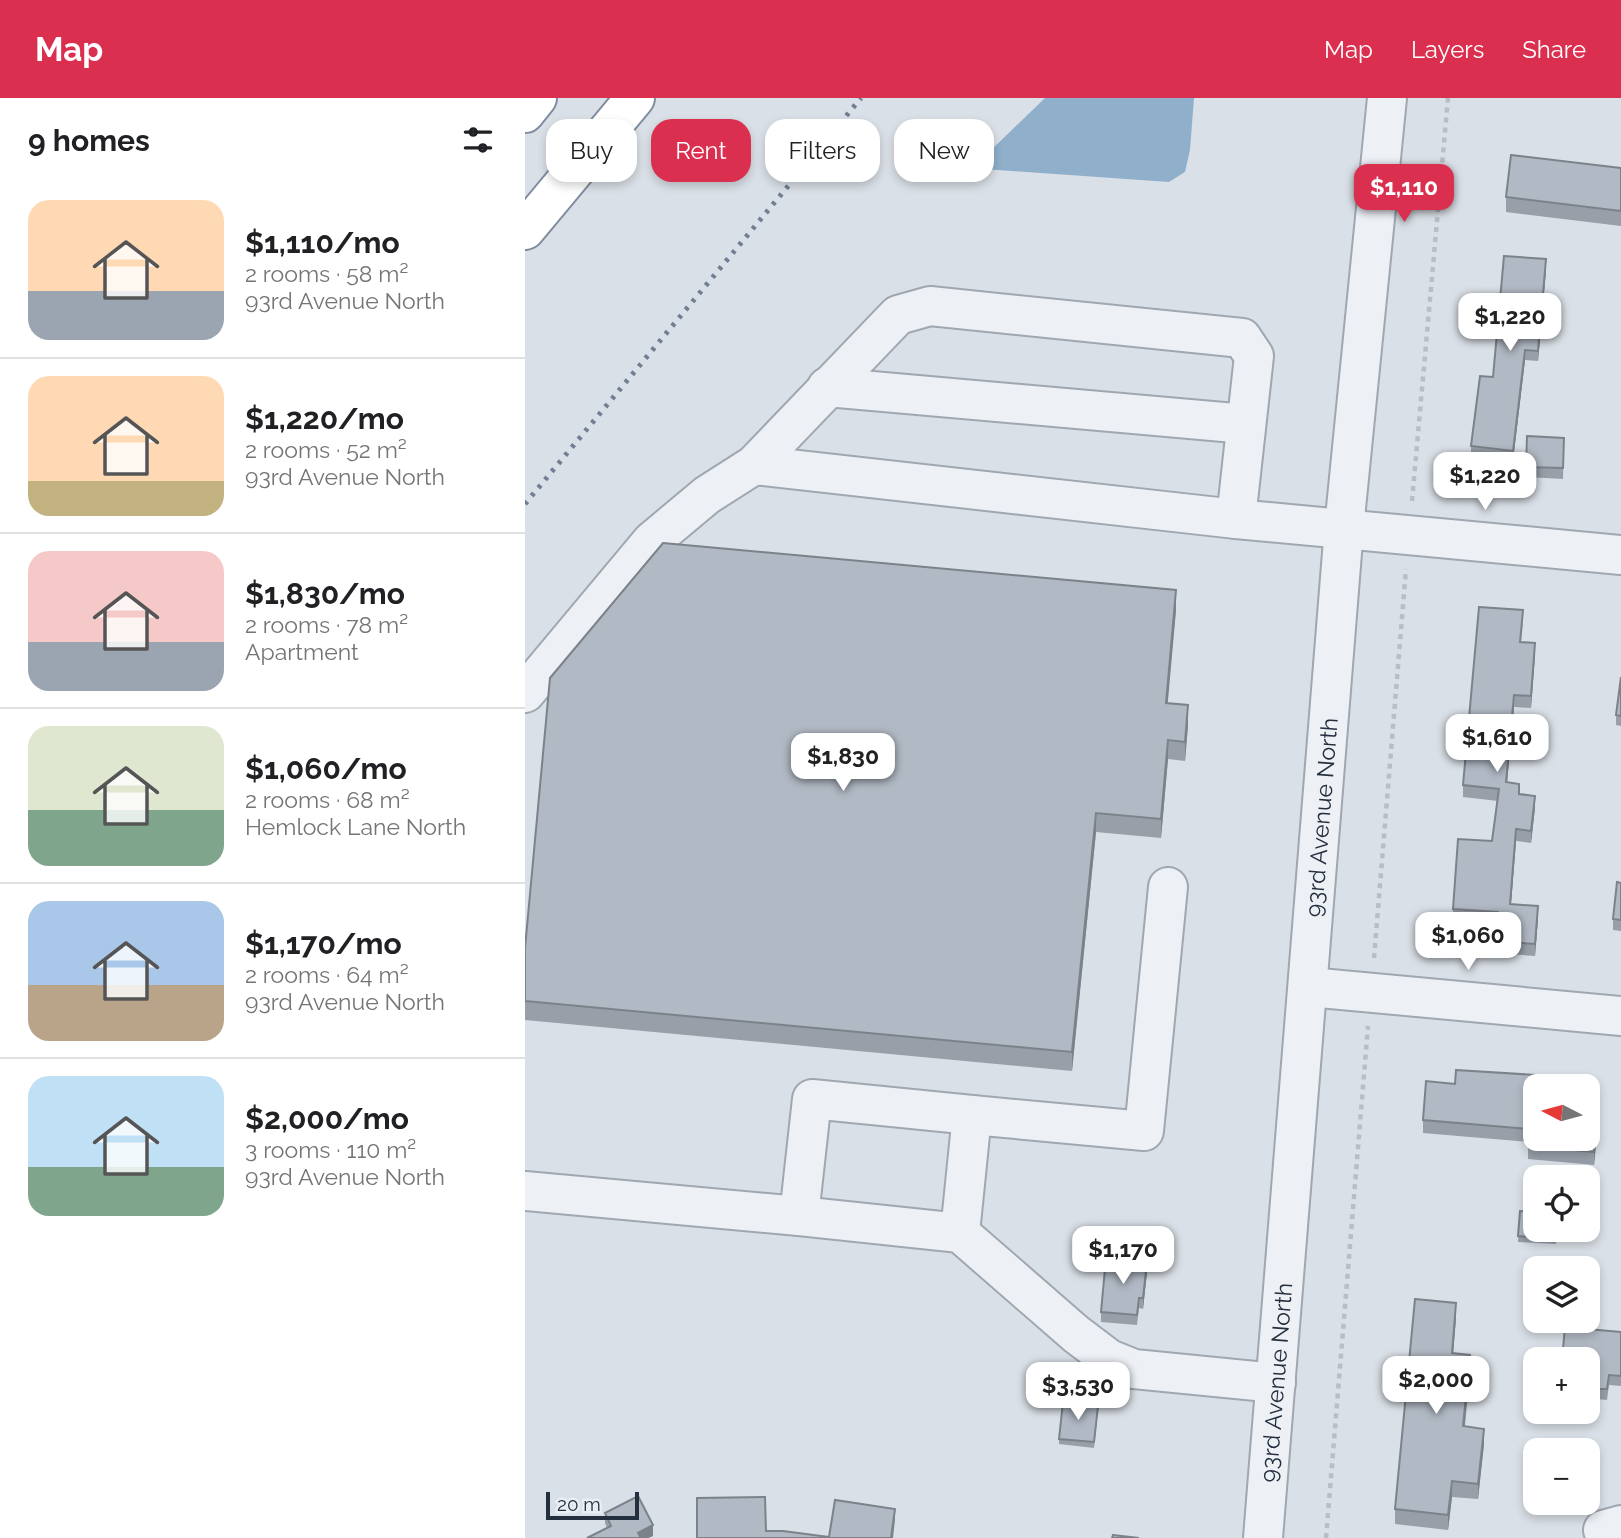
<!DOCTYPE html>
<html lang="en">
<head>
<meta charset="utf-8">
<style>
  :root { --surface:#fff; --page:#f6f6f6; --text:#202124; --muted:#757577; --line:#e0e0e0; --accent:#db2f50 }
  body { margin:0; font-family:Raleway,sans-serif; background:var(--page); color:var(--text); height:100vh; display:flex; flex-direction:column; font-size:26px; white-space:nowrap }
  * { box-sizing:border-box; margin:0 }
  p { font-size:23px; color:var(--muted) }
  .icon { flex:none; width:38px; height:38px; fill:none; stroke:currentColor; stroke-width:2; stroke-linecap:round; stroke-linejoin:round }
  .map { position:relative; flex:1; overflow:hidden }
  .sheet { display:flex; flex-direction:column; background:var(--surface); width:525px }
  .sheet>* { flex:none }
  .guide { position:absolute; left:21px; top:21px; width:665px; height:63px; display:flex; gap:14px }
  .needle { width:46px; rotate:276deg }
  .tools { position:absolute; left:998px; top:976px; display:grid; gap:14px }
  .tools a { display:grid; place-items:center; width:77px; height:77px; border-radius:14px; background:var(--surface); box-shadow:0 4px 10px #0003; font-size:35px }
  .scale { position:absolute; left:21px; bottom:18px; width:93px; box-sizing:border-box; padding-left:7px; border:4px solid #232e3e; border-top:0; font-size:19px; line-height:24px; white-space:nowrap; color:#232e3e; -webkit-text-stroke:5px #e9eef5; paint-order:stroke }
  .price { position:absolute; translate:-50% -60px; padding:0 16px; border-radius:14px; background:#fff; color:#222; font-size:23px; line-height:46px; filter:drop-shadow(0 2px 4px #0008) }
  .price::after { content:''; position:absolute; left:50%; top:42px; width:21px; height:16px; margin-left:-10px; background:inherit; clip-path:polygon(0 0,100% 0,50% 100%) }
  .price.active { background:var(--accent); color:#fff }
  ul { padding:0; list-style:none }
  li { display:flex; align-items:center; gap:21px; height:175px; padding:0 28px }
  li+li { border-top:2px solid var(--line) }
  li span { display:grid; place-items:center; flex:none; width:196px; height:140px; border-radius:21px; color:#555 }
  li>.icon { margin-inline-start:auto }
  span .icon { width:84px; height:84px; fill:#fffc; stroke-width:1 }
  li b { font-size:30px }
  h2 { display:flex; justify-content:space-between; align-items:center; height:84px; padding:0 28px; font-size:30px }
  .chip { padding:0 24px; border-radius:21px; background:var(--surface); box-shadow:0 4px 10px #0003; font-size:24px; line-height:63px }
  .chip.active { background:var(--accent); color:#fff }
  header { display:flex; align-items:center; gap:42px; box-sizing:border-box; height:98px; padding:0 35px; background:var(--accent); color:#fff }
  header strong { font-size:33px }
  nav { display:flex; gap:38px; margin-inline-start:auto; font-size:24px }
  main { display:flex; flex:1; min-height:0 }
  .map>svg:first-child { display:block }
  .water { fill:#90afcb }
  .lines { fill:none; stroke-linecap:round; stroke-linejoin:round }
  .minor-casing { stroke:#9fa7b1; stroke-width:42 }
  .highway-casing { stroke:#808d9f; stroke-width:42 }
  .path { stroke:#b8bec5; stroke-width:4.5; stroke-dasharray:5 5; stroke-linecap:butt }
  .minor { stroke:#edf0f5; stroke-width:38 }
  .highway { stroke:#fff; stroke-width:38 }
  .rail { stroke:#727f92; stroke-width:5; stroke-dasharray:3.5 7; stroke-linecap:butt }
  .wall { fill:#989fa9 }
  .shaded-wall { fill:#7c8289 }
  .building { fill:#b1b9c4; stroke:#7c8289; stroke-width:2 }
  .labels { text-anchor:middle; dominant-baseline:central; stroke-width:6; stroke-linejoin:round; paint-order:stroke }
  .street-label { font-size:23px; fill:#232e3e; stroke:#e9eef5 }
</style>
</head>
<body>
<header>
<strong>Map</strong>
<nav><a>Map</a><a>Layers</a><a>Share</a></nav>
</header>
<main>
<section class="sheet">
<h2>9 homes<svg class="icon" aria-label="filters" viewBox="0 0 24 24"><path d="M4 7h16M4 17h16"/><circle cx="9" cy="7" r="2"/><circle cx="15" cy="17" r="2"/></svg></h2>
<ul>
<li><span style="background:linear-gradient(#ffd9b3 65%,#9aa5b1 0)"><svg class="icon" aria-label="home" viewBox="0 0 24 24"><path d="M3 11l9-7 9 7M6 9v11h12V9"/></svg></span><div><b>$1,110/mo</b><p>2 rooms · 58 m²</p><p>93rd Avenue North</p></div></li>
<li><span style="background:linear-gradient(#ffd9b3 75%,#c2b280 0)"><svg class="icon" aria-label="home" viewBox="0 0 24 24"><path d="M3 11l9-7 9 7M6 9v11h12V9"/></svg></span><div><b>$1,220/mo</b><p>2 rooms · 52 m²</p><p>93rd Avenue North</p></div></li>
<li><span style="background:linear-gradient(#f6c9c9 65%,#9aa5b1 0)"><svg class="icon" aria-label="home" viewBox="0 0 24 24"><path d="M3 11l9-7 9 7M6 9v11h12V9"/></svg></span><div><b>$1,830/mo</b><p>2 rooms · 78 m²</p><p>Apartment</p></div></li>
<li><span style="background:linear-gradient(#dfe7d0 60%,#7fa58c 0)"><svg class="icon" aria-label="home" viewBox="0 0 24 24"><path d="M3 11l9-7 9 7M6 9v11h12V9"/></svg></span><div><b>$1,060/mo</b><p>2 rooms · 68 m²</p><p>Hemlock Lane North</p></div></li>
<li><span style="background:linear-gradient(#a9c7e8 60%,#b9a48a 0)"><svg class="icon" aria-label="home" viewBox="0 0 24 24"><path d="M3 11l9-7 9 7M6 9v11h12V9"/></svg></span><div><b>$1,170/mo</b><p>2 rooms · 64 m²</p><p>93rd Avenue North</p></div></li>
<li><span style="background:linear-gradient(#bfe0f5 65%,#7fa58c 0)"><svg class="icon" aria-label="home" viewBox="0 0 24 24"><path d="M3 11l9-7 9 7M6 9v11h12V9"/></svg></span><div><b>$2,000/mo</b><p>3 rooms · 110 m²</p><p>93rd Avenue North</p></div></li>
</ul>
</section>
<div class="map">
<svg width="1096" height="1440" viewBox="0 0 1096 1440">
  <rect width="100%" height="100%" fill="#dae0e7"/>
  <path class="water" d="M 520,0 L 669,0 L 665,52 L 660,74 L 644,84 L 459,71 L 463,55 Z"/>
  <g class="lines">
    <g class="minor-casing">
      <g id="minor">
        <path d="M 302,289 L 721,326"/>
        <path d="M 229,367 L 711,421"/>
        <path d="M 0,595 L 127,443 L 182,397 L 229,367 L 373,217 L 405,208 L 717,240 L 729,258 L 711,421 L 1096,457"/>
        <path d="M 784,889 L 1096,918"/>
        <path d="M 0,1093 L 274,1118 L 435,1135 L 551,1236 L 584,1261 L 609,1271 L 751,1285"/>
        <path d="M 274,1118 L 287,1001 L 447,1017"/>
        <path d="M 435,1135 L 447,1017 L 619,1033 L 643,789"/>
        <path d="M 1078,1432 L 1096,1427"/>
        <path id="s1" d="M 738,1440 L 819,430 L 862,0"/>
      </g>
    </g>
    <g class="highway-casing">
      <path id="highway" d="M 0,15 L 12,0
        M 0,132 L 110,0"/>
    </g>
    <path class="path" d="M 887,403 L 923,0
      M 849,860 L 881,471
      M 801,1440 L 843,928"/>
    <use href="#minor" class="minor"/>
    <use href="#highway" class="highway"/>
    <path class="rail" d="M 0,406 L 336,0"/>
  </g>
  <path class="wall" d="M 1096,70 L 1096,128 L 981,114 L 981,99 Z
    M 1021,172 L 1013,263 L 1000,262 L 988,363 L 946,358 L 946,348 L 968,279 Z
    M 1002,338 L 1039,340 L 1038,381 L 1001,379 Z
    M 651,512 L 642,605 L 663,627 L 660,663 L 643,661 L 636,740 L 571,734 L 547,973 L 0,922 L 0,850 Z
    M 998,524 L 996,544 L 1010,557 L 1006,610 L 989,609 L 982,684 L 1010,710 L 1006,745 L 991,743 L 986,806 L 1013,820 L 1010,858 L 971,855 L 972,826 L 928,823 L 928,811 L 967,743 L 973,703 L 938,699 L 938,687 Z
    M 1096,579 L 1096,628 L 1091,627 L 1091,617 Z
    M 1096,785 L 1096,833 L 1088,832 L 1088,821 Z
    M 930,986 L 1043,989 L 1010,989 L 1073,1026 L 1069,1067 L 1003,1061 L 1003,1044 L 898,1035 L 898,1022 Z
    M 995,1113 L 1032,1132 L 1031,1146 L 993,1144 Z
    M 622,1174 L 618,1211 L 614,1210 L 612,1227 L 576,1224 L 576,1214 Z
    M 931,1220 L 928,1255 L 945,1272 L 940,1328 L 959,1346 L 953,1401 L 927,1399 L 923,1432 L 870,1426 L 870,1411 Z
    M 1096,1234 L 1096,1288 L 1084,1287 L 1082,1302 L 1071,1301 L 1069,1317 L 1044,1314 L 1062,1314 L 1062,1262 Z
    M 573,1313 L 569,1350 L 534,1346 L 534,1341 Z
    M 80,1415 L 128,1438 L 123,1440 L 62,1440 L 82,1430 L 80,1425 Z"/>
  <path class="shaded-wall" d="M 1021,161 L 1021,172 L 1013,263 L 1013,253 Z
    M 1000,252 L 1000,262 L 988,363 L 988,353 Z
    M 651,492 L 651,512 L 641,625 L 641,605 Z
    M 1010,545 L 1010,557 L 1006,610 L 1006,598 Z
    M 989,597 L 989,609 L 981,696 L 981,684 Z
    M 663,607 L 663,627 L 660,663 L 660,644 Z
    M 643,642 L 643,661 L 636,740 L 636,721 Z
    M 1010,698 L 1010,710 L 1006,745 L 1006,733 Z
    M 571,715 L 571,734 L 547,973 L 547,954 Z
    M 991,731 L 991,743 L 985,818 L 985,806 Z
    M 1013,808 L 1013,820 L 1010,858 L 1010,846 Z
    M 1073,1013 L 1073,1026 L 1069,1067 L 1069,1054 Z
    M 622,1164 L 622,1174 L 618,1211 L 618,1200 Z
    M 931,1205 L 931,1220 L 927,1270 L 927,1255 Z
    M 945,1257 L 945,1272 L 938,1343 L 938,1328 Z
    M 959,1331 L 959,1346 L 953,1401 L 953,1386 Z
    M 927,1383 L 927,1399 L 923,1432 L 923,1417 Z
    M 370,1411 L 370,1421 L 368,1440 L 366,1440 Z
    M 128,1427 L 128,1438 L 123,1440 L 113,1440 L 113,1435 Z"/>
  <path class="building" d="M 986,57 L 1096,70 L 1096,113 L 981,99 Z
    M 979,158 L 1021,161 L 1013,253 L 1000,252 L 988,353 L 946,348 L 955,278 L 968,279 Z
    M 1002,338 L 1039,340 L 1038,370 L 1001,369 Z
    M 138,445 L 651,492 L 641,605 L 663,607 L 660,644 L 643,642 L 636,721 L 571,715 L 547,954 L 0,903 L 0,850 L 25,580 Z
    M 954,509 L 998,512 L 995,544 L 1010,545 L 1006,598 L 989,597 L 981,684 L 994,686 L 994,696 L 1010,698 L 1006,733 L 991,731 L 985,806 L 1013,808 L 1010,846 L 971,843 L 973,814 L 928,811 L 933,741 L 967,743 L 974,691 L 938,687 Z
    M 1096,579 L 1096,618 L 1091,617 Z
    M 1092,784 L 1096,785 L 1096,822 L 1088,821 Z
    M 931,972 L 1043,979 L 1042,989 L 1010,989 L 1010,1041 L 1062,1041 L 1062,1012 L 1073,1013 L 1069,1054 L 1003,1048 L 1004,1031 L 898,1022 L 901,983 L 930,986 Z
    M 995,1113 L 1010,1114 L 1010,1132 L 1031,1132 L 1031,1141 L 993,1138 Z
    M 581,1160 L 622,1164 L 618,1200 L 614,1200 L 612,1217 L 576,1214 Z
    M 890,1201 L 931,1205 L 927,1255 L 945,1257 L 938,1328 L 959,1331 L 953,1386 L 927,1383 L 923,1417 L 870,1411 Z
    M 1040,1229 L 1096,1234 L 1096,1278 L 1084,1277 L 1082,1291 L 1071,1291 L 1069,1306 L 1062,1306 L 1062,1262 L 1037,1262 Z
    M 538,1304 L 573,1308 L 569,1344 L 534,1341 Z
    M 113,1398 L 128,1427 L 113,1435 L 116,1440 L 62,1440 L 86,1428 L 80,1415 Z
    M 240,1399 L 241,1433 L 258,1433 L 304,1439 L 310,1402 L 370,1411 L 366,1440 L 172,1440 L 172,1400 Z
    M 588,1437 L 614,1440 L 587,1440 Z"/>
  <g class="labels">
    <g class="street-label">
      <text stroke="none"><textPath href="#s1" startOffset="723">93rd Avenue North</textPath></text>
      <text stroke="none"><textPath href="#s1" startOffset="156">93rd Avenue North</textPath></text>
    </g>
  </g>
</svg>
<div class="tools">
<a><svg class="needle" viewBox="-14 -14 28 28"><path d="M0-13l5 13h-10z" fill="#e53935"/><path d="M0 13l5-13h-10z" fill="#757577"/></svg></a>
<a><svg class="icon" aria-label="locate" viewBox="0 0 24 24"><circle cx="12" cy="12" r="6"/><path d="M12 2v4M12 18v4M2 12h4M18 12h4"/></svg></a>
<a><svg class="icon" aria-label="layers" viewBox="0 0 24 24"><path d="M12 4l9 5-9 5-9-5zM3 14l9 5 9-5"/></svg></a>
<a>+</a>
<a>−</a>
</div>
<div class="scale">20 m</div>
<b class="price active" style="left:879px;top:126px">$1,110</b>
<b class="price" style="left:985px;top:255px">$1,220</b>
<b class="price" style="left:960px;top:414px">$1,220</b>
<b class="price" style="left:972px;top:676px">$1,610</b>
<b class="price" style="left:318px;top:695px">$1,830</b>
<b class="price" style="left:943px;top:874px">$1,060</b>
<b class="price" style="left:598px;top:1188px">$1,170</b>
<b class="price" style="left:911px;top:1318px">$2,000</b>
<b class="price" style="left:553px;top:1324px">$3,530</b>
<div class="guide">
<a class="chip">Buy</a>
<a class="chip active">Rent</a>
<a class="chip">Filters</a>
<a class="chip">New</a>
</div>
</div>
</main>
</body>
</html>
